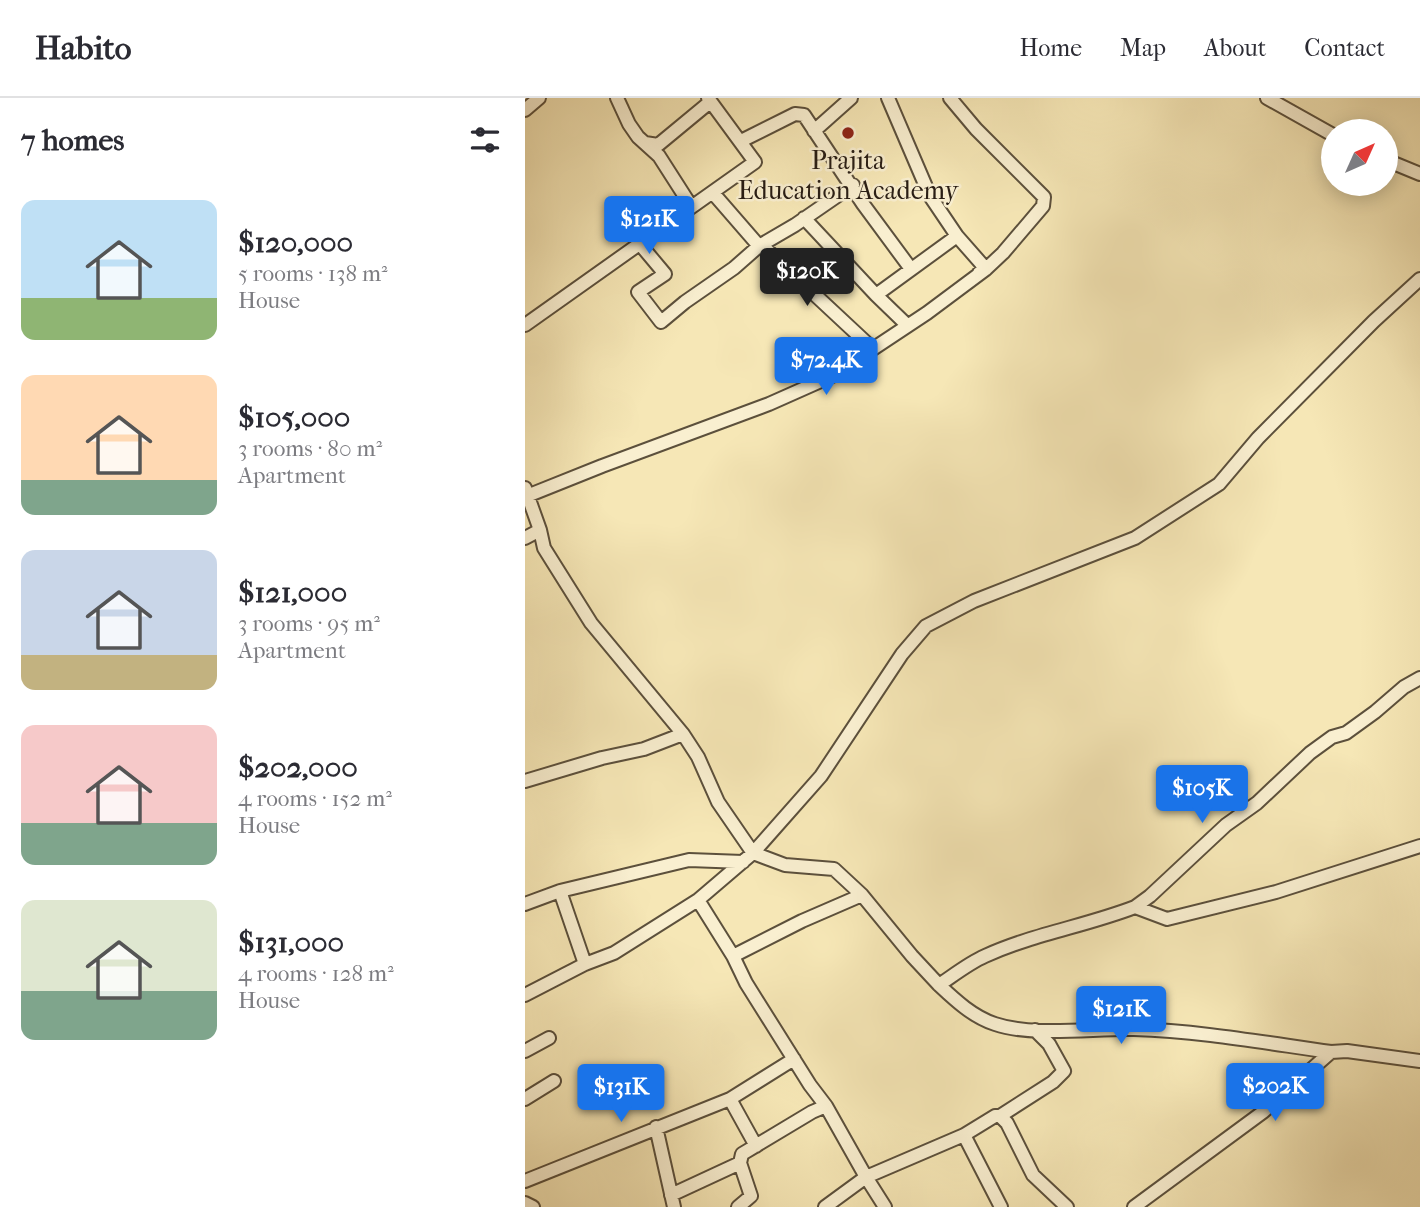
<!DOCTYPE html>
<html lang="en">
<head>
<meta charset="utf-8">
<style>
  :root { --surface:#fff; --page:#f2f2f3; --text:#2b2b33; --muted:#7c7c81; --line:#e1e1e2; --accent:#1a73e8 }
  body { margin:0; font-family:"IM FELL French Canon",serif; background:var(--page); color:var(--text); height:100vh; display:flex; flex-direction:column; font-size:26px; white-space:nowrap }
  * { box-sizing:border-box; margin:0 }
  p { font-size:23px; color:var(--muted) }
  .icon { flex:none; width:38px; height:38px; fill:none; stroke:currentColor; stroke-width:2; stroke-linecap:round; stroke-linejoin:round }
  .map { position:relative; flex:1; overflow:hidden }
  .side { display:flex; flex-direction:column; background:var(--surface); width:525px }
  .side>* { flex:none }
  .needle { width:46px; rotate:45deg }
  .controls { position:absolute; left:796px; top:21px; display:grid; gap:14px }
  .controls a { display:grid; place-items:center; width:77px; height:77px; border-radius:50%; background:var(--surface); box-shadow:0 4px 18px #0003; font-size:35px }
  .price { position:absolute; translate:-50% -60px; padding:0 16px; border-radius:7px; background:var(--accent); color:#fff; font-size:23px; line-height:46px; filter:drop-shadow(0 2px 4px #0008) }
  .price::after { content:''; position:absolute; left:50%; top:42px; width:21px; height:16px; margin-left:-10px; background:inherit; clip-path:polygon(0 0,100% 0,50% 100%) }
  .price.on { background:#222; color:#fff }
  ul { padding:0; list-style:none }
  li { display:flex; align-items:center; gap:21px; height:175px; padding:0 21px }
  li span { display:grid; place-items:center; flex:none; width:196px; height:140px; border-radius:14px; color:#555 }
  li>.icon { margin-inline-start:auto }
  span .icon { width:84px; height:84px; fill:#fffc; stroke-width:1 }
  li b { font-size:30px }
  h2 { display:flex; justify-content:space-between; align-items:center; height:84px; padding:0 21px; font-size:30px }
  header { display:flex; align-items:center; gap:42px; box-sizing:border-box; height:98px; padding:0 35px; background:var(--surface); border-bottom:2px solid var(--line) }
  header strong { font-size:33px }
  nav { display:flex; gap:38px; margin-inline-start:auto; font-size:24px }
  main { display:flex; flex:1; min-height:0 }
  .map>svg:first-child { display:block }
  .lines { fill:none; stroke-linecap:round; stroke-linejoin:round }
  .minor-casing { stroke:#5c503c; stroke-width:16 }
  .minor { stroke:#f9efd0; stroke-width:12 }
  .poi-dot { fill:#8f2418; stroke:#f9efd0; stroke-width:2.5 }
  .labels { text-anchor:middle; dominant-baseline:central; stroke-width:5; stroke-linejoin:round; paint-order:stroke }
  .poi-label { font-size:26px; fill:#281d14; stroke:#f9efd0 }
</style>
</head>
<body>
<header>
<strong>Habito</strong>
<nav><a>Home</a><a>Map</a><a>About</a><a>Contact</a></nav>
</header>
<main>
<section class="side">
<h2>7 homes<svg class="icon" aria-label="filters" viewBox="0 0 24 24"><path d="M4 7h16M4 17h16"/><circle cx="9" cy="7" r="2"/><circle cx="15" cy="17" r="2"/></svg></h2>
<ul>
<li><span style="background:linear-gradient(#bfe0f5 70%,#8fb573 0)"><svg class="icon" aria-label="home" viewBox="0 0 24 24"><path d="M3 11l9-7 9 7M6 9v11h12V9"/></svg></span><div><b>$120,000</b><p>5 rooms · 138 m²</p><p>House</p></div></li>
<li><span style="background:linear-gradient(#ffd9b3 75%,#7fa58c 0)"><svg class="icon" aria-label="home" viewBox="0 0 24 24"><path d="M3 11l9-7 9 7M6 9v11h12V9"/></svg></span><div><b>$105,000</b><p>3 rooms · 80 m²</p><p>Apartment</p></div></li>
<li><span style="background:linear-gradient(#c9d6e8 75%,#c2b280 0)"><svg class="icon" aria-label="home" viewBox="0 0 24 24"><path d="M3 11l9-7 9 7M6 9v11h12V9"/></svg></span><div><b>$121,000</b><p>3 rooms · 95 m²</p><p>Apartment</p></div></li>
<li><span style="background:linear-gradient(#f6c9c9 70%,#7fa58c 0)"><svg class="icon" aria-label="home" viewBox="0 0 24 24"><path d="M3 11l9-7 9 7M6 9v11h12V9"/></svg></span><div><b>$202,000</b><p>4 rooms · 152 m²</p><p>House</p></div></li>
<li><span style="background:linear-gradient(#dfe7d0 65%,#7fa58c 0)"><svg class="icon" aria-label="home" viewBox="0 0 24 24"><path d="M3 11l9-7 9 7M6 9v11h12V9"/></svg></span><div><b>$131,000</b><p>4 rooms · 128 m²</p><p>House</p></div></li>
</ul>
</section>
<div class="map">
<svg width="895" height="1109" viewBox="0 0 895 1109">
  <rect width="100%" height="100%" fill="#f6e7b6"/>
  <filter id="stains"><feTurbulence type="fractalNoise" baseFrequency=".00286" numOctaves="4"/><feColorMatrix values="0 0 0 0 .2 0 0 0 0 .09 0 0 0 0 .02 0 0 0 .5 -.17"/></filter>
  <radialGradient id="worn" r=".72"><stop offset=".6" stop-color="#630" stop-opacity="0"/><stop offset="1" stop-color="#630" stop-opacity=".3"/></radialGradient>
  <g class="lines">
    <g class="minor-casing">
      <path id="minor" d="M 92,0 L 104,26 L 113,39 L 134,58 L 166,108
        M 742,0 L 808,37
        M 0,12 L 14,0
        M 289,33 L 326,0
        M 216,43 L 270,16 L 279,17 L 338,106 L 386,171
        M 120,45 L 133,47 L 185,4
        M 861,62 L 895,76
        M 188,95 L 234,148 L 242,152 L 347,250
        M 279,120 L 351,197 L 382,227
        M 432,138 L 461,171 L 454,175
        M 114,145 L 140,176 L 113,194 L 136,224 L 160,204 L 209,170 L 234,148 L 270,127 L 328,87
        M 351,197 L 432,138 L 405,98 L 363,0
        M 0,227 L 230,64 L 183,0
        M 0,390 L 15,432 L 19,450 L 66,525 L 158,636 L 173,659 L 193,704 L 228,755 L 260,767 L 309,771 L 337,797 L 387,858 L 414,887 C 429,877 444,865 460,858 C 508,836 561,828 610,809 L 642,821 L 751,794 L 895,748
        M 2,398 L 77,368 L 244,306 L 307,278 L 402,215 L 461,171 L 478,155 L 518,108 L 519,99 L 451,31 L 425,0
        M 0,440 L 15,432
        M 0,683 L 77,660 L 119,651 L 158,636
        M 35,793 L 60,866
        M 173,802 L 208,858 L 221,885 L 285,987 L 301,1008 L 341,1079 L 439,1037 L 470,1018 L 475,1018 L 482,1025 L 508,1077 L 542,1109
        M 0,806 L 35,793 L 164,762 L 218,764
        M 610,809 L 625,798 L 701,727 L 732,705 L 785,655 L 807,639 L 821,635 L 850,614 L 879,589 L 895,580
        M 208,858 L 277,823 L 337,797
        M 414,887 C 430,902 448,919 470,926 C 509,939 568,930 609,931 C 675,933 741,945 806,954
        M 0,897 L 60,866 L 89,855 L 173,802 L 228,755 L 296,678 L 377,556 L 401,528 L 449,503 L 610,440 L 694,386 L 733,340 L 849,223 L 895,181
        M 0,953 L 24,940
        M 0,1001 L 29,983
        M 205,1001 L 231,1048
        M 475,1018 L 528,984 L 539,973 L 524,946 L 510,932
        M 131,1029 L 149,1109
        M 439,1037 L 476,1109
        M 0,1083 L 205,1001 L 269,961
        M 146,1097 L 215,1065
        M 0,1105 L 8,1109
        M 213,1109 L 226,1098 L 215,1065 L 217,1056 L 287,1014 L 301,1008
        M 300,1109 L 341,1079 L 360,1109
        M 609,1109 L 738,1014 L 806,954 L 822,953 L 895,963"/>
    </g>
    <use href="#minor" class="minor"/>
  </g>
  <circle class="poi-dot" cx="323" cy="35" r="7"/>
  <g class="labels">
    <g class="poi-label">
      <text x="323" y="62">Prajita<tspan x="323" dy="30">Education Academy</tspan></text>
    </g>
  </g>
  <rect width="100%" height="100%" filter="url(#stains)"/>
  <rect width="100%" height="100%" fill="url(#worn)"/>
</svg>
<div class="controls">
<a><svg class="needle" viewBox="-14 -14 28 28"><path d="M0-13l5 13h-10z" fill="#e53935"/><path d="M0 13l5-13h-10z" fill="#7c7c81"/></svg></a>
</div>
<b class="price" style="left:124px;top:158px">$121K</b>
<b class="price on" style="left:282px;top:210px">$120K</b>
<b class="price" style="left:301px;top:299px">$72.4K</b>
<b class="price" style="left:677px;top:727px">$105K</b>
<b class="price" style="left:596px;top:948px">$121K</b>
<b class="price" style="left:750px;top:1025px">$202K</b>
<b class="price" style="left:96px;top:1026px">$131K</b>
</div>
</main>
</body>
</html>
